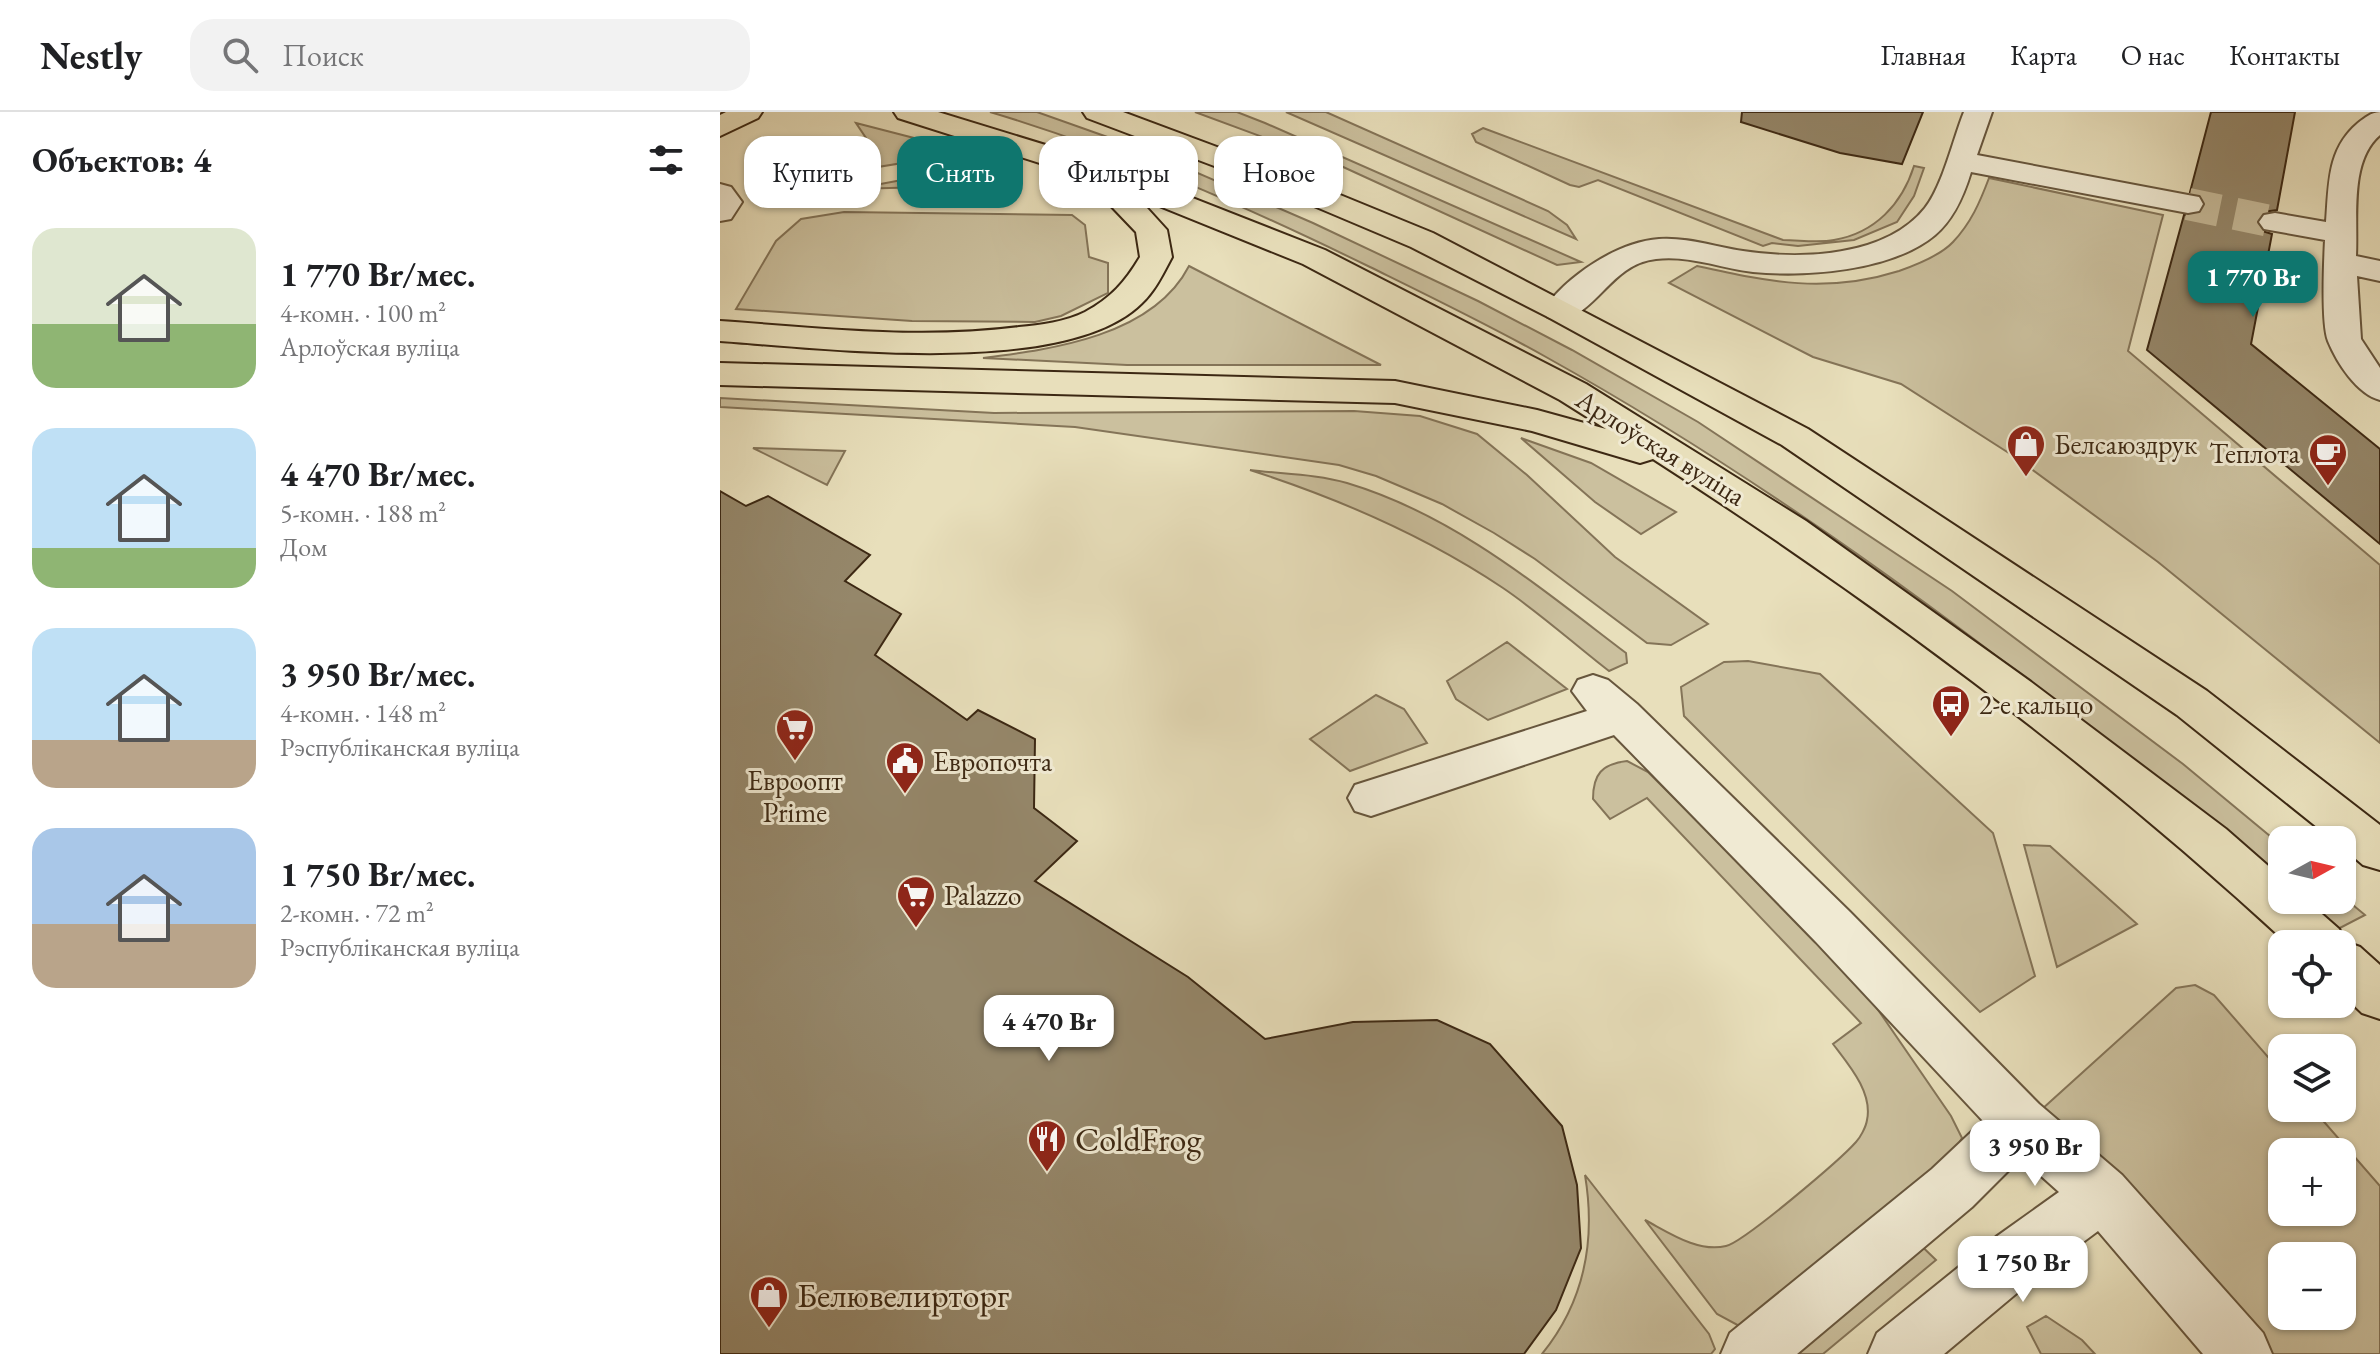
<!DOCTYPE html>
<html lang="ru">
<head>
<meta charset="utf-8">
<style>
  :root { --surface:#fff; --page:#f2f2f2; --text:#202124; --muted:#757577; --line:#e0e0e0; --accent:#0f766e }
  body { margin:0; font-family:"EB Garamond",serif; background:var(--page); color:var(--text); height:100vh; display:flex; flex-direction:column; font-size:30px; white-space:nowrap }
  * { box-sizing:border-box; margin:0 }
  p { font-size:26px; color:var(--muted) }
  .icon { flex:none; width:44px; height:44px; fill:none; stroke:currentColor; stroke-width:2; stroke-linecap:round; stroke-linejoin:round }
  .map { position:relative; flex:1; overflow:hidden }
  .drawer { display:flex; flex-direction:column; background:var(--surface); width:720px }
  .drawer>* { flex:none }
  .guide { position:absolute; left:24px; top:24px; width:760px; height:72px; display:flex; gap:16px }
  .needle { width:52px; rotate:82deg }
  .buttons { position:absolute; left:1548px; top:714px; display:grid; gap:16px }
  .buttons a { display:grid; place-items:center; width:88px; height:88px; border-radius:16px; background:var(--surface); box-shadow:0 2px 6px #0004; font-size:40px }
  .price { position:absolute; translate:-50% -68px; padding:0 18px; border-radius:16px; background:#fff; color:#222; font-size:26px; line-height:52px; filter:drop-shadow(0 2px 4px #0008) }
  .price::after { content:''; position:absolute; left:50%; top:48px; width:24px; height:18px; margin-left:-12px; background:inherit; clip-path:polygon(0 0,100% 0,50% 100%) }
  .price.active { background:var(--accent); color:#fff }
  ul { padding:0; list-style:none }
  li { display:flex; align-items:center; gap:24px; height:200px; padding:0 32px }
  li span { display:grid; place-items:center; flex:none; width:224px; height:160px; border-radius:24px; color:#555 }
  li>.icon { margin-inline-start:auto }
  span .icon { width:96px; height:96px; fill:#fffc; stroke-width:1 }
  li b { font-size:34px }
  h2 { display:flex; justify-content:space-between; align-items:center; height:96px; padding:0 32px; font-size:34px }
  .tag { padding:0 28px; border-radius:24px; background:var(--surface); box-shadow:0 2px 6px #0004; font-size:28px; line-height:72px }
  .tag.active { background:var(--accent); color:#fff }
  header { display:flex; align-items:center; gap:48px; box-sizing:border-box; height:112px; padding:0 40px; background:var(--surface); border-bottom:2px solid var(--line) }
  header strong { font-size:38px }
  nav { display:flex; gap:44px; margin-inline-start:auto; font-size:28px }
  .search { width:560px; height:72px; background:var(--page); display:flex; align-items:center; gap:20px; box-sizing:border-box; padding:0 28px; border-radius:24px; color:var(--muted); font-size:30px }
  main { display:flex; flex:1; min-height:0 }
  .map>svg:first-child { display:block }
  .green { fill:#cbc09e; stroke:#847458; stroke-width:2; fill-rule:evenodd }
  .building { fill:#95876a; stroke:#3c2813; stroke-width:2 }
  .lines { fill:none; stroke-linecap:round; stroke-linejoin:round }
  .minor-tunnel { stroke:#c6ba99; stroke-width:32; stroke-dasharray:32 16; stroke-linecap:butt }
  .minor-casing { stroke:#67563d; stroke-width:4 }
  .major-casing { stroke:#3c2813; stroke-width:4 }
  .minor { fill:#f0ead3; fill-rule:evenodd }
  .major { fill:#e8dfbb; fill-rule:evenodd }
  .labels { text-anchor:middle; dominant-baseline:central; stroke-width:6; stroke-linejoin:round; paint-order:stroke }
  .poi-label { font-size:28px; fill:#3c2813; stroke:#f0ead3; text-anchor:start }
  .street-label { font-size:28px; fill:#3c2813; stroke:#f0ead3 }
  .near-poi-label { font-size:34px; fill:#3c2813; stroke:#f0ead3; text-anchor:start }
</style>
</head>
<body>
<header>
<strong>Nestly</strong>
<div class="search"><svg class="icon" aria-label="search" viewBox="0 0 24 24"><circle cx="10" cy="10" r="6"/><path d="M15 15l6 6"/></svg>Поиск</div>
<nav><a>Главная</a><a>Карта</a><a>О нас</a><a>Контакты</a></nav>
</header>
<main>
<section class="drawer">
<h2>Объектов: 4<svg class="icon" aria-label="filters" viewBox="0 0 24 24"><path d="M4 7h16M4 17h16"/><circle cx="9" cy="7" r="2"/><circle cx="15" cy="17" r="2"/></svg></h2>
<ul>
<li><span style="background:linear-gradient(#dfe7d0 60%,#8fb573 0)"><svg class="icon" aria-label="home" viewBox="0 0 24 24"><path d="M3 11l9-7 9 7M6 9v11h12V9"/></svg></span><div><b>1 770 Br/мес.</b><p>4-комн. · 100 m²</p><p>Арлоўская вуліца</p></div></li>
<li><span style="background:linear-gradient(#bfe0f5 75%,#8fb573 0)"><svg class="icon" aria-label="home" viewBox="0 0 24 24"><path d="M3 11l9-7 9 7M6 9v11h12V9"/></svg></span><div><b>4 470 Br/мес.</b><p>5-комн. · 188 m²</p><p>Дом</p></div></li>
<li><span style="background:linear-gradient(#bfe0f5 70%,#b9a48a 0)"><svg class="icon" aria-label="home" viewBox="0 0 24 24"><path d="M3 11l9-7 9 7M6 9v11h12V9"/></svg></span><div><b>3 950 Br/мес.</b><p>4-комн. · 148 m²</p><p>Рэспубліканская вуліца</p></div></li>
<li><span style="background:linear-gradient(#a9c7e8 60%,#b9a48a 0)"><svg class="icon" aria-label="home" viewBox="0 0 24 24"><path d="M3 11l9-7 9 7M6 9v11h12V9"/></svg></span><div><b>1 750 Br/мес.</b><p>2-комн. · 72 m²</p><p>Рэспубліканская вуліца</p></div></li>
</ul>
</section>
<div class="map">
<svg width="1660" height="1242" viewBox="0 0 1660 1242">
  <rect width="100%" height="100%" fill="#e8dfbb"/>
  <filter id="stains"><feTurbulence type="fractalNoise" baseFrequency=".0025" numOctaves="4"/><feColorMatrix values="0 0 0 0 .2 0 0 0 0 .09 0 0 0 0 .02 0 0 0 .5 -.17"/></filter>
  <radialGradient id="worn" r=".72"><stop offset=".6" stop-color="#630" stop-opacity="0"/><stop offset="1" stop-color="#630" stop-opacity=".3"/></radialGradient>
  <path class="green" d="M 270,0 L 317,0 L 427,39 L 593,111 L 758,189 L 852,238 L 978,310 L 1232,479 L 1463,652 L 1562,734 L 1562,773 C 1331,580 1090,392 826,245 C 769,213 709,184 650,155 C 527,95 401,39 270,0 Z
    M 475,0 L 517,0 L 545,11 L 861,150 L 837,153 L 621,54 Z
    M 566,0 L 606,0 L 828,99 L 847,113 L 856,127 Z
    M 136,11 L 256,42 L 232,59 L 277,73 L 134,77 L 198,65 L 195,49 L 115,62 L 146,26 Z
    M 763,16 L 1063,128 C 1079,128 1098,131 1114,128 C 1155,121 1182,92 1194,54 L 1204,56 L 1194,84 L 1177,110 L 1134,128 L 1078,134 L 1052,131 L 1043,134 L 878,68 L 859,75 L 850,73 L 756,30 L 752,22 Z
    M 1269,66 L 1443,103 L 1408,239 L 1660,453 L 1660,631 L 1438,450 L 1295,345 L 1181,272 L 1093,245 L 949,171 L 977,154 C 1050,170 1106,182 1179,159 C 1196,153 1220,144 1233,130 C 1251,111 1260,90 1269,66 Z
    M 124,100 L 352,103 L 365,113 L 369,145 L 388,151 L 388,181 L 341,204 L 315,210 L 192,209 L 16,197 L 56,129 L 81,107 Z
    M 469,154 L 661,253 L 407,253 L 263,246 C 333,237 433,224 469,154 Z
    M 0,286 L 274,301 L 634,299 L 700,304 L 757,322 L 807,363 L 895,445 L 988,512 L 951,533 L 927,531 L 815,447 L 774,421 L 722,392 L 656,364 L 619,353 L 355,315 L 0,295 Z
    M 801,326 L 871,351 L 956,400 L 921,422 L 875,390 Z
    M 33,336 L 125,339 L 107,373 Z
    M 530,358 C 561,362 597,362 627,371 C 734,403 819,475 906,541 L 907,551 L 889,559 C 854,532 820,501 783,476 C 704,423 620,387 530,358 Z
    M 787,530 L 847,577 L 768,608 L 736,587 L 727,569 Z
    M 1028,549 L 1100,562 L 1273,721 L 1315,864 L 1260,900 L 964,604 L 961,575 L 1004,550 Z
    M 656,583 L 684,597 L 707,631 L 630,659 L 590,627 Z
    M 907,649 L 928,660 L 1141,873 L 1231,1004 L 1242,1026 L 1235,1038 L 1023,1216 L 997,1202 L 925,1108 C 948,1120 978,1141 1006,1134 C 1024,1130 1121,1047 1136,1030 C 1140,1026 1146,1015 1147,1008 C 1153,980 1128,952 1113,932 L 1141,911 L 927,686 L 890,707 L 873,687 C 873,662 882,652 907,649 Z
    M 1304,733 L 1330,734 L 1417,812 L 1337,855 Z
    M 1622,784 L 1645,803 L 1616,818 L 1580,788 L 1622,788 Z
    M 1475,873 L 1494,883 L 1562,961 L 1562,996 L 1592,996 L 1660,1074 L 1660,1242 L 1502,1242 L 1311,1007 L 1456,876 ZM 1562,1040 L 1622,1040 L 1622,1100 L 1562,1100 ZM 1562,1144 L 1622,1144 L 1622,1204 L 1562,1204 Z
    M 865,1063 L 989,1222 L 995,1237 L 991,1242 L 822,1242 C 865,1189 876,1129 865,1063 Z
    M 1188,1121 L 1216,1148 L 1103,1242 L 1041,1242 Z
    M 1326,1204 L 1362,1228 L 1375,1242 L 1321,1242 L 1307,1215 Z"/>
  <path class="building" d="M 1022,0 L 1203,0 L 1182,52 L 1120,41 L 1021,10 Z
    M 1491,0 L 1575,0 L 1557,98 L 1543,100 L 1536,110 L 1542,119 L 1552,122 L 1531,232 L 1660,337 L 1660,432 L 1427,238 L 1464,103 L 1480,102 L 1486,93 L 1482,84 L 1470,80 Z
    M 0,379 L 26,394 L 48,384 L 150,443 L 125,469 L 181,502 L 155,543 L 247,608 L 258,598 L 315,627 L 314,696 L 357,729 L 315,769 L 468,865 L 545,927 L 633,910 L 717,908 L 770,932 L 842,1014 L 857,1073 L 861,1136 L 836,1198 L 804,1242 L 0,1242 Z"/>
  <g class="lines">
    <path class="minor-tunnel" d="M 1468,92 L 1555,110"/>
    <g class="minor-casing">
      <path id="minor" d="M 1244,0 L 1272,0 L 1257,43 L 1468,83 L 1479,85 L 1483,92 L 1479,99 L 1468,101 L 1251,60 C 1244,83 1234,107 1215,123 C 1172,159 1086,165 1033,160 C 1000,156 969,143 936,147 C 897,151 882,189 852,205 C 844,209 836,207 828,205 L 823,198 C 847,164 897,130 939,127 C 968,125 995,135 1023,139 C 1081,148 1166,145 1205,96 C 1223,73 1233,27 1244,0 Z
        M 1660,0 L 1660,23 C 1629,49 1638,106 1636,144 L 1660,149 L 1660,169 L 1637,164 L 1641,227 L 1660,256 L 1660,288 C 1637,282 1617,251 1608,229 C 1601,211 1604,149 1605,128 L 1544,117 L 1539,110 L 1544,103 L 1555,101 L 1606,110 C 1609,72 1607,37 1638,11 C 1646,5 1650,1 1660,0 Z
        M 0,72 L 11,75 L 22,90 L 11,107 L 0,109 Z
        M 873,563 L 888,568 L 917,592 L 1130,800 L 1319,992 L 1402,1063 L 1543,1221 L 1552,1242 L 1483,1242 L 1378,1119 L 1316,1165 L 1224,1242 L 1148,1242 L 1157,1221 L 1276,1125 L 1339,1080 L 1301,1046 L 1252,1095 L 1077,1242 L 1001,1242 L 1010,1221 L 1212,1057 L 1263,1009 L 1096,830 L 894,623 L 651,704 L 635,699 L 628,686 L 635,673 L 867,599 L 852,579 L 858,568 Z"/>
    </g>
    <g class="major-casing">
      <path id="major" d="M 6,0 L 42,0 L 38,6 L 0,24 L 0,3 Z
        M 174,0 L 218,0 L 381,50 L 605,138 L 866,272 L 1086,409 L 1311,570 L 1506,717 L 1562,766 L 1562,788 L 1586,788 L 1619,817 L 1626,830 L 1640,835 L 1660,853 L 1660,907 L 1642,901 L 1622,882 L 1622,832 L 1568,832 C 1373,652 1157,491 933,347 L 920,351 L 812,319 L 675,291 L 0,273 L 0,251 L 675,269 L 817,298 L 886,317 L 840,288 L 583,152 L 417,85 L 447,118 L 452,145 C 444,160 435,179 422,191 C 346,267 102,236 0,229 L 0,209 C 99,216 200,228 299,215 C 321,213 345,210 365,200 C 391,186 405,170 420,145 L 416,120 L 373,75 L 370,67 L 178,6 Z
        M 363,0 L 403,0 L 564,60 L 713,121 L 1088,317 L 1487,579 L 1660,713 L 1660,758 L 1643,753 L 1622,735 L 1622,728 L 1613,728 L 1457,603 L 1062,333 L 828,205 L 691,135 L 542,72 L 367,6 Z"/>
    </g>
    <use href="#minor" class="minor"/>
    <use href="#major" class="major"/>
  </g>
  <defs>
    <g id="shop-pin" transform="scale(2)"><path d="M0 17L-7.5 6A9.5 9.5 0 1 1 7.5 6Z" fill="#8f2418" stroke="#f0ead3"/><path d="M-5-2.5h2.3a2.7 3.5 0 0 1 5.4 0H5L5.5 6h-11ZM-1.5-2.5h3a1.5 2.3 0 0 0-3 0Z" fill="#fff"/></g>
    <g id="cafe-pin" transform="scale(2)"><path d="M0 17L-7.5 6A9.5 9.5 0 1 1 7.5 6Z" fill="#8f2418" stroke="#f0ead3"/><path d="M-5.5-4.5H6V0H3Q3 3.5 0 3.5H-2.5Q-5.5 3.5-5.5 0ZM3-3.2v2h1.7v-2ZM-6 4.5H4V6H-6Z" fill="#fff"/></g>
    <g id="bus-pin" transform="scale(2)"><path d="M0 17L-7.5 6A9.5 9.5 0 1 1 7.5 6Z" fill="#8f2418" stroke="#f0ead3"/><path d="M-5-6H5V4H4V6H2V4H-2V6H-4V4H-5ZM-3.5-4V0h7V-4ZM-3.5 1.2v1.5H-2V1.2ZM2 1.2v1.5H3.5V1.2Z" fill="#fff"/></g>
    <g id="supermarket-pin" transform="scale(2)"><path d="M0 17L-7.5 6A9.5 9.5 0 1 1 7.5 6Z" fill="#8f2418" stroke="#f0ead3"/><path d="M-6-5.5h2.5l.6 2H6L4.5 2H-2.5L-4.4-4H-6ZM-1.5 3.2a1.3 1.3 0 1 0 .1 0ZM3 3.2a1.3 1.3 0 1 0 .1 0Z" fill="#fff"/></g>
    <g id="civic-pin" transform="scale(2)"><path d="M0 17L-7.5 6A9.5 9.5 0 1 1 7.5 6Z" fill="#8f2418" stroke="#f0ead3"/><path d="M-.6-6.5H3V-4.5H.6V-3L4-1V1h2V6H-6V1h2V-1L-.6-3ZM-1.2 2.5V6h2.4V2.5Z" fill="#fff"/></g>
    <g id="restaurant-pin" transform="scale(2)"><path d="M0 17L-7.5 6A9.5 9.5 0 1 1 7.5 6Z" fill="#8f2418" stroke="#f0ead3"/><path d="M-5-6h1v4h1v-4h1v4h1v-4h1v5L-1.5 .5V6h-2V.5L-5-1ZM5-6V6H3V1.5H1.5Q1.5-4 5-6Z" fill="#fff"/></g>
  </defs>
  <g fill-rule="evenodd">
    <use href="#shop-pin" x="1306" y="332"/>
    <use href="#cafe-pin" x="1608" y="341"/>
    <use href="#bus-pin" x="1231" y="592"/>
    <use href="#supermarket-pin" x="75" y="616"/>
    <use href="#civic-pin" x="185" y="649"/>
    <use href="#supermarket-pin" x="196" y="783"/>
    <use href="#restaurant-pin" x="327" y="1027"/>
    <use href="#shop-pin" x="49" y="1183"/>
  </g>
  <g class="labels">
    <g class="poi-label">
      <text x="1334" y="332">Белсаюздрук</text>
      <text x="1580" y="341" text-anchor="end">Теплота</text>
      <text x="1259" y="592">2-е кальцо</text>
      <text x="213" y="649">Европочта</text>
      <text x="75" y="668" text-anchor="middle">Евроопт<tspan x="75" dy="32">Prime</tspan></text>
      <text x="224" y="783">Palazzo</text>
    </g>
    <g class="street-label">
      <text transform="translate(941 335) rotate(32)">Арлоўская вуліца</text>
    </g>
    <g class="near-poi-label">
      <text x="355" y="1027">ColdFrog</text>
      <text x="77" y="1183">Белювелирторг</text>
    </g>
  </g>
  <rect width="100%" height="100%" filter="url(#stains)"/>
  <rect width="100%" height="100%" fill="url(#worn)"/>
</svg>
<div class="buttons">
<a><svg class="needle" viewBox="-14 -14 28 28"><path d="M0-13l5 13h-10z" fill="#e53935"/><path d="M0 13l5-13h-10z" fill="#757577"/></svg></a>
<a><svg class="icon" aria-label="locate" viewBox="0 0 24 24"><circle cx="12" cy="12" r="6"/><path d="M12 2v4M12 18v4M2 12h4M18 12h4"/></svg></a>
<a><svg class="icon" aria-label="layers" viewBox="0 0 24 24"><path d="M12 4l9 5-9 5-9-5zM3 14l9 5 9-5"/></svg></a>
<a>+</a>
<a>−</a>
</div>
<b class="price active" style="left:1533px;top:207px">1 770 Br</b>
<b class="price" style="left:329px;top:951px">4 470 Br</b>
<b class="price" style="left:1315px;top:1076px">3 950 Br</b>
<b class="price" style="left:1303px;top:1192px">1 750 Br</b>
<div class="guide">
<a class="tag">Купить</a>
<a class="tag active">Снять</a>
<a class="tag">Фильтры</a>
<a class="tag">Новое</a>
</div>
</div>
</main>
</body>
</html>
